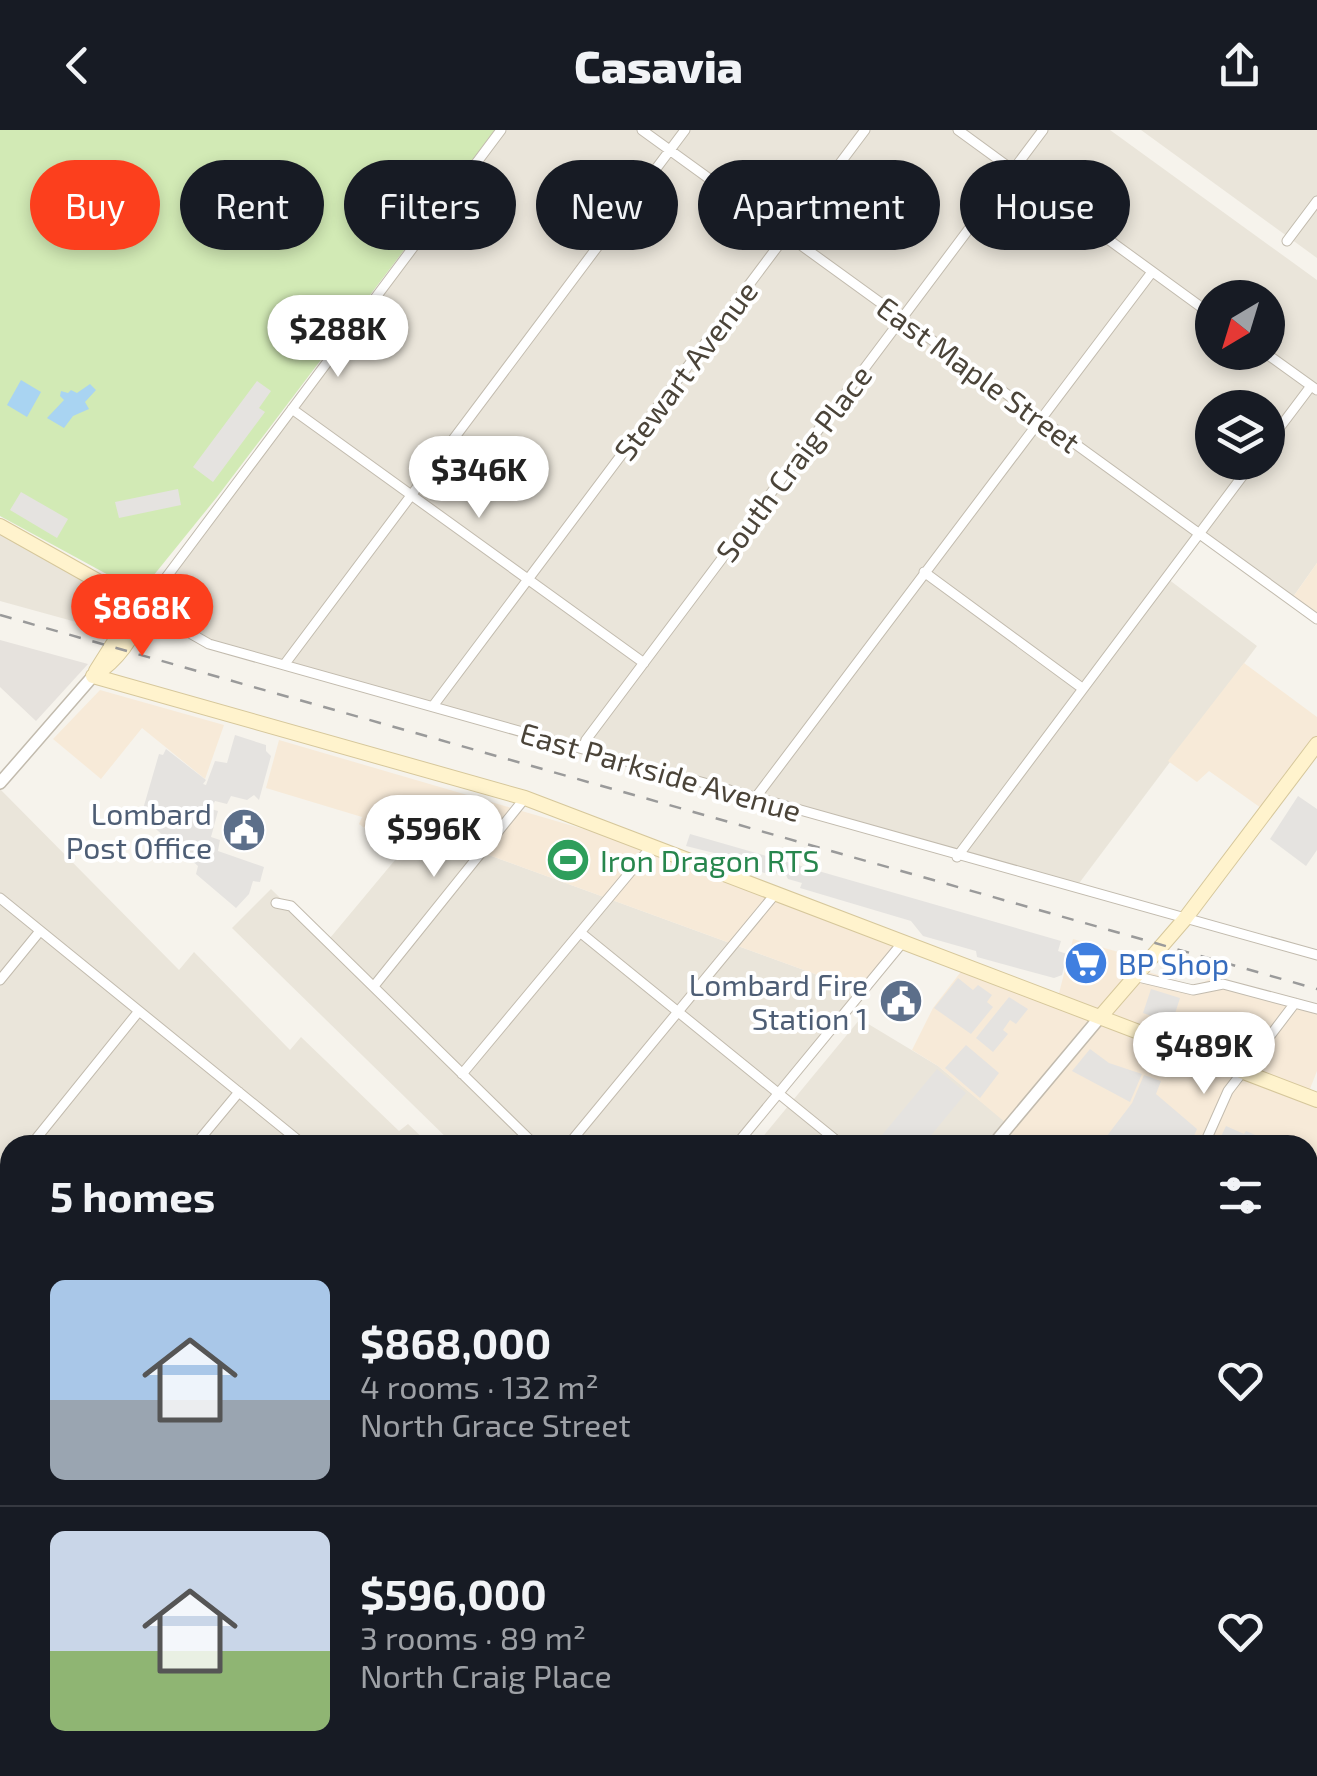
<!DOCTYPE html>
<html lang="en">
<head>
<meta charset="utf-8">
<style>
  :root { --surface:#171b24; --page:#20242c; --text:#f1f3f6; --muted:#9ea1a6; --line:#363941; --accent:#fc3f1d }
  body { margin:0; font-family:"Exo 2",sans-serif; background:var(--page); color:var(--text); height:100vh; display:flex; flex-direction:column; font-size:38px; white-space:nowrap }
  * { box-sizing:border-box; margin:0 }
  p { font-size:32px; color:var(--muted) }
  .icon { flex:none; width:55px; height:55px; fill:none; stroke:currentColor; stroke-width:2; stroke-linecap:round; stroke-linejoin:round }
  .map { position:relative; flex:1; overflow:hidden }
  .panel { position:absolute; left:0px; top:1005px; width:1318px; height:642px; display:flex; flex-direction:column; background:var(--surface); border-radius:30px 30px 0 0; box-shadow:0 5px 15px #0003 }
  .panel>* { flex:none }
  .banner { position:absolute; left:30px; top:30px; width:1258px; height:90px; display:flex; gap:20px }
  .needle { width:65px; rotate:218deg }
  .controls { position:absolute; left:1195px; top:150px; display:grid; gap:20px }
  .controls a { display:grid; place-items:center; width:90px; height:90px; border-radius:50%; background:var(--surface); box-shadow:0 5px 15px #0003; font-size:50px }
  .price { position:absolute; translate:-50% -85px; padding:0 22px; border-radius:35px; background:#fff; color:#222; font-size:32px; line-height:65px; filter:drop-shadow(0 2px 5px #0008) }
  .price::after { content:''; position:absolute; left:50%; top:60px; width:30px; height:22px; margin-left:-15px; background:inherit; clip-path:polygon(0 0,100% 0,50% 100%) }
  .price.selected { background:var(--accent); color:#fff }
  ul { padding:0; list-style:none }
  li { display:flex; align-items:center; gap:30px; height:250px; padding:0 50px }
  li+li { border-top:2px solid var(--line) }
  li span { display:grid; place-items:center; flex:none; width:280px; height:200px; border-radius:15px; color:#555 }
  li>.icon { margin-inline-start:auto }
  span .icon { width:120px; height:120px; fill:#fffc; stroke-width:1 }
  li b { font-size:42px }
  h2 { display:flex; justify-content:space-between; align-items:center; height:120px; padding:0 50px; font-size:42px }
  .tag { padding:0 35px; border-radius:45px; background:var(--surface); box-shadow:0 5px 15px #0003; font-size:35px; line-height:90px }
  .tag.selected { background:var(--accent); color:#fff }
  header { display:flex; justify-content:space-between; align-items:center; height:130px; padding:0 50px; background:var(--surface); font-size:45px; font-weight:800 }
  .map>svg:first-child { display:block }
  .residential { fill:#eae5da; fill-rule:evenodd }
  .commercial { fill:#f7ead8 }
  .industrial { fill:#e6e2dd }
  .green { fill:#d2eab5 }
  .parking { fill:#e5e3e0 }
  .water { fill:#a9d4f2 }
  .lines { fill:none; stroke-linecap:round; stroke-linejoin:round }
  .minor-casing { stroke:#c2bbae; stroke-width:11 }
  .tertiary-casing { stroke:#c2bbae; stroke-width:14 }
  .secondary-casing { stroke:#d6c79b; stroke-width:16 }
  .minor { stroke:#fff; stroke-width:9 }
  .tertiary { stroke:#fff; stroke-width:11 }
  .secondary { stroke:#fff3cd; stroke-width:14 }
  .rail { stroke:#9a9a9a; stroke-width:2.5; stroke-dasharray:12 12; stroke-linecap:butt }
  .labels { text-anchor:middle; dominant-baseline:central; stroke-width:8; stroke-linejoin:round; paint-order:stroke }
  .street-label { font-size:30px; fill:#4b4439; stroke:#fff }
  .service-label { font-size:30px; fill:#4e5e75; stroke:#fff; text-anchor:end }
  .leisure-label { font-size:30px; fill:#27864d; stroke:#fff; text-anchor:start }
  .shop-label { font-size:30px; fill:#366cbe; stroke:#fff; text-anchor:start }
</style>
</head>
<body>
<header><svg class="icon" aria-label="back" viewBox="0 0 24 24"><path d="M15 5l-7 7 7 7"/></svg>Casavia<svg class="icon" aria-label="share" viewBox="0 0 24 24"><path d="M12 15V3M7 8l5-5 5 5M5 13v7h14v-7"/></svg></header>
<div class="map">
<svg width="1317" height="1646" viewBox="0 0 1317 1646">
  <rect width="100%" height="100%" fill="#f6f3ec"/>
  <path class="residential" d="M 507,0 L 954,0 L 1212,191 L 1212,222 L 1257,223 L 1317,266 L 1317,433 L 1293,467 L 1199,400 L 957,721 L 211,510 L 148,476 ZM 1212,278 L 1268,278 L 1268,332 L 1212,332 Z
    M 964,0 L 1110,0 L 1317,150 L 1317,257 L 1268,221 L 1268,168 L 1212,168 L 1212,181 Z
    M 1141,0 L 1317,0 L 1317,128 Z
    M 0,399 L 136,475 L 116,503 L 0,471 Z
    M 1168,449 L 1257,516 L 1077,756 L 962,724 Z
    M 0,659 L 179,840 L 194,822 L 290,920 L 301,907 L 399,1001 L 408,994 L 430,1015 L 10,1015 L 10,1206 L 0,1198 Z
    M 420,700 L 859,860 L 731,1015 L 540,1015 L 330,808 Z
    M 271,759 L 480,965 L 531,1015 L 454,1015 L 232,798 Z
    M 860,889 L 938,936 L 1007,993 L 988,1015 L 756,1015 Z
    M 1308,1047 L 1317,1050 L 1317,1646 L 1112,1646 L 1103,1638 L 1308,1638 Z
    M 0,1236 L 10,1244 L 10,1638 L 461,1638 L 454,1646 L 0,1646 Z
    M 484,1638 L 759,1638 L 770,1646 L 477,1646 Z
    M 772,1638 L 1055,1638 L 1064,1646 L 783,1646 Z"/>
  <path class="commercial" d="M 1317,433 L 1317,484 L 1293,467 Z
    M 1244,533 L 1317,587 L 1317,608 L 1261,678 L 1209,641 L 1197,652 L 1168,631 Z
    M 100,560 L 224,595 L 205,649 L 142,598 L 101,649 L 53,609 Z
    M 279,610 L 652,719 L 896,813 L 859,860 L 420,700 L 399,724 L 359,694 L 362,687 L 266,658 Z
    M 1073,809 L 1143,829 L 1099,881 L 1058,867 Z
    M 963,839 L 1317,975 L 1317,1050 L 1308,1047 L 1308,1015 L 988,1015 L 1006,993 L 938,936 L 912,920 L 933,878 Z
    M 1142,840 L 1194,856 L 1213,848 L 1317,877 L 1317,941 L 1308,964 L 1105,885 Z"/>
  <path class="industrial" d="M 0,510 L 88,534 L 36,591 L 0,557 Z"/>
  <path class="green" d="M 0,0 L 495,0 L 217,367 L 145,456 L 136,460 L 0,386 Z"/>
  <path class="parking" d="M 257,251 L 271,261 L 259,278 L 265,282 L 213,352 L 193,337 Z
    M 178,359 L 181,375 L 119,388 L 115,372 Z
    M 21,362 L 68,389 L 57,408 L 10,380 Z
    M 235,605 L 266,615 L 266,621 L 271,626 L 259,670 L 254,665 L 247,670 L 231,666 L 227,674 L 215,671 L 211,679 L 218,681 L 211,707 L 220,710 L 218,721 L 264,737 L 260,752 L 253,751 L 249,764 L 236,778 L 196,744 L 198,736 L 141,686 L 159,624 L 163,625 L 166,619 L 206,650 L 203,654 L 206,655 L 215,631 L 227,633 Z
    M 1298,666 L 1317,679 L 1317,720 L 1306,736 L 1270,709 Z
    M 690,704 L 1061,811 L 1058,821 L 1067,824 L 1062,845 L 1054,848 L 977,827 L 976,821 L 923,806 L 911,791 L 800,758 L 802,753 L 788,749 L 785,743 L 768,744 L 727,732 L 718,724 L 686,716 Z
    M 958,848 L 973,860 L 978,855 L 992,865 L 987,872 L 993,877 L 971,904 L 934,878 Z
    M 1151,859 L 1180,868 L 1172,893 L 1143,883 Z
    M 1009,867 L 1028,879 L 1016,894 L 1010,890 L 1003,900 L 1008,904 L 993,922 L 976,908 Z
    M 966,915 L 999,943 L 980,968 L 945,938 Z
    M 1090,919 L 1109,933 L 1142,944 L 1130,972 L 1072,941 Z
    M 937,939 L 966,963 L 923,1015 L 894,1015 L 882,1005 Z
    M 1144,945 L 1161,951 L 1156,964 L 1197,999 L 1190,1015 L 1100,1015 L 1132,973 Z
    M 1226,996 L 1244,1004 L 1246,1001 L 1267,1010 L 1265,1015 L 1217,1015 Z"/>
  <path class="water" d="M 21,250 L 41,262 L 27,287 L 7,275 Z
    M 90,254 L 96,260 L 85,272 L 89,279 L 73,286 L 64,298 L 47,288 L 64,270 L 60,266 L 61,261 L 68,263 L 71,260 L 77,263 Z"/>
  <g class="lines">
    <g class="minor-casing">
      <path id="minor" d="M 501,0 L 144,477 L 209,514 L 1317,825
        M 642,0 L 1317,489
        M 958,0 L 1212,185
        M 1287,111 L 1317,71
        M 1264,222 L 1317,260
        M 292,279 L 644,533
        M 1268,313 L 1311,256
        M 924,442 L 1082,558
        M 284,535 L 685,0
        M 433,576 L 865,0
        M 583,619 L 586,610 L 1043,0
        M 756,667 L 1152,142
        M 957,727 L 1253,332
        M 0,768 L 304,1015
        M 276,773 L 291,776 L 535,1015
        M 581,803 L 842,1015
        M 1134,846 L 1193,860 L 1223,854 L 1317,879
        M 0,850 L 40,801
        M 374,856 L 525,668
        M 462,944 L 652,716
        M 31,1015 L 139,881
        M 195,1015 L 239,962
        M 568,1015 L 776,763
        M 736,1015 L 903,812
        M 1204,1015 L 1228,961 L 1295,873
        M 0,1053 L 10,1041
        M 0,1217 L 10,1225
        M 0,1257 L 10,1244
        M 1308,1375 L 1317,1362
        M 1308,1400 L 1317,1408
        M 0,1458 L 10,1446
        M 1308,1616 L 1317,1605
        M 766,1638 L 777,1646
        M 30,1646 L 37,1638
        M 218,1646 L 225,1638
        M 719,1646 L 726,1638
        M 1286,1646 L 1290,1638"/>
    </g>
    <g class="tertiary-casing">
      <path id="tertiary" d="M 0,653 L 93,546
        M 993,1015 L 1101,886
        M 474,1646 L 481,1638"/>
    </g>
    <g class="secondary-casing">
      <path id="secondary" d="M 0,396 L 144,477
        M 96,541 L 130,487 L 144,477
        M 93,546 L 525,668 L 1317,970
        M 93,546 C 118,530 135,505 144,477
        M 1101,886 L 1184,790 L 1317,614"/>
    </g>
    <use href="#minor" class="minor"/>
    <use href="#tertiary" class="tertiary"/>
    <use href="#secondary" class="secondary"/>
    <path class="rail" d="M 0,485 L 1317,859"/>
  </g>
  <defs>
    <g id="civic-disc" transform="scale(2.25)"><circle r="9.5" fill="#5c6f8a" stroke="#fff"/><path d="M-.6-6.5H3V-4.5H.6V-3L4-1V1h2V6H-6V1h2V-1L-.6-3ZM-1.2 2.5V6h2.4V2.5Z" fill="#fff"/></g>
    <g id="stadium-disc" transform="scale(2.25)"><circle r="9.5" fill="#2e9e5b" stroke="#fff"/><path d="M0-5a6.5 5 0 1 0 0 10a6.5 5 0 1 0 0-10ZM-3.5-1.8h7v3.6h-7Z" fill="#fff"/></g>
    <g id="supermarket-disc" transform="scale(2.25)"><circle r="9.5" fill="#3f7fe0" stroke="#fff"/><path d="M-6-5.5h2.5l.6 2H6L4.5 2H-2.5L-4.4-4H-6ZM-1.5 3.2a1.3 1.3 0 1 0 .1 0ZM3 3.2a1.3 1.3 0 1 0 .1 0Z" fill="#fff"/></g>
  </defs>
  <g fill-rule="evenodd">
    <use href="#civic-disc" x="244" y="700"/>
    <use href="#stadium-disc" x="568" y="730"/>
    <use href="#supermarket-disc" x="1086" y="833"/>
    <use href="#civic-disc" x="901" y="871"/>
  </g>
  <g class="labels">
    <g class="street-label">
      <text transform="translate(685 240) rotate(-53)">Stewart Avenue</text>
      <text transform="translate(979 244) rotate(36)">East Maple Street</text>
      <text transform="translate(793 333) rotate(-53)">South Craig Place</text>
      <text transform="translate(661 641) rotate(16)">East Parkside Avenue</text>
    </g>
    <g class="service-label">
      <text x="212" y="683">Lombard<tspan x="212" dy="34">Post Office</tspan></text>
      <text x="868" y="854">Lombard Fire<tspan x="868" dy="34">Station 1</tspan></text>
    </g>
    <g class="leisure-label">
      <text x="600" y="730">Iron Dragon RTS</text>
    </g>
    <g class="shop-label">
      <text x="1118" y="833">BP Shop</text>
    </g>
  </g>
</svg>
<div class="controls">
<a><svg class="needle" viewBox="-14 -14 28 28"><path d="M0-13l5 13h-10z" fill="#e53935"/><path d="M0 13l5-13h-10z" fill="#9ea1a6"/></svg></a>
<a><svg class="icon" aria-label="layers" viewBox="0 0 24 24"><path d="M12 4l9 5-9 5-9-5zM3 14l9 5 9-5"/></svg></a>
</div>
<b class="price" style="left:338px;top:250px">$288K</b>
<b class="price" style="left:479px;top:391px">$346K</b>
<b class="price selected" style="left:142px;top:529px">$868K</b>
<b class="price" style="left:434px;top:750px">$596K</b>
<b class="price" style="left:1204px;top:967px">$489K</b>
<div class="banner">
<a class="tag selected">Buy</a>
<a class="tag">Rent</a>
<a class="tag">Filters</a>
<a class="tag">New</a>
<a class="tag">Apartment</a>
<a class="tag">House</a>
</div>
<section class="panel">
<h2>5 homes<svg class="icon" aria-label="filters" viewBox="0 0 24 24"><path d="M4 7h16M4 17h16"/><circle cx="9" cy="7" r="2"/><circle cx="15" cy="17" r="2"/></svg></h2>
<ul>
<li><span style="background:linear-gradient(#a9c7e8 60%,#9aa5b1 0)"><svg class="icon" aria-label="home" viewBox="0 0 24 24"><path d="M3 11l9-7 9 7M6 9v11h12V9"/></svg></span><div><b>$868,000</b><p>4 rooms · 132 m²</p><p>North Grace Street</p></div><svg class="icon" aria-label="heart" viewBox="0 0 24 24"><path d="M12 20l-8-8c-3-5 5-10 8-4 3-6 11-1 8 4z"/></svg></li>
<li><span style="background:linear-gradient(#c9d6e8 60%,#8fb573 0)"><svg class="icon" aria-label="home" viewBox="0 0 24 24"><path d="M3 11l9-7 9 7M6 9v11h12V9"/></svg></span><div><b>$596,000</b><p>3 rooms · 89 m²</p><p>North Craig Place</p></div><svg class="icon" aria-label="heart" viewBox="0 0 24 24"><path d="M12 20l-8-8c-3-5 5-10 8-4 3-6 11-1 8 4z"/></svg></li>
</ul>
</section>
</div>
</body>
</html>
